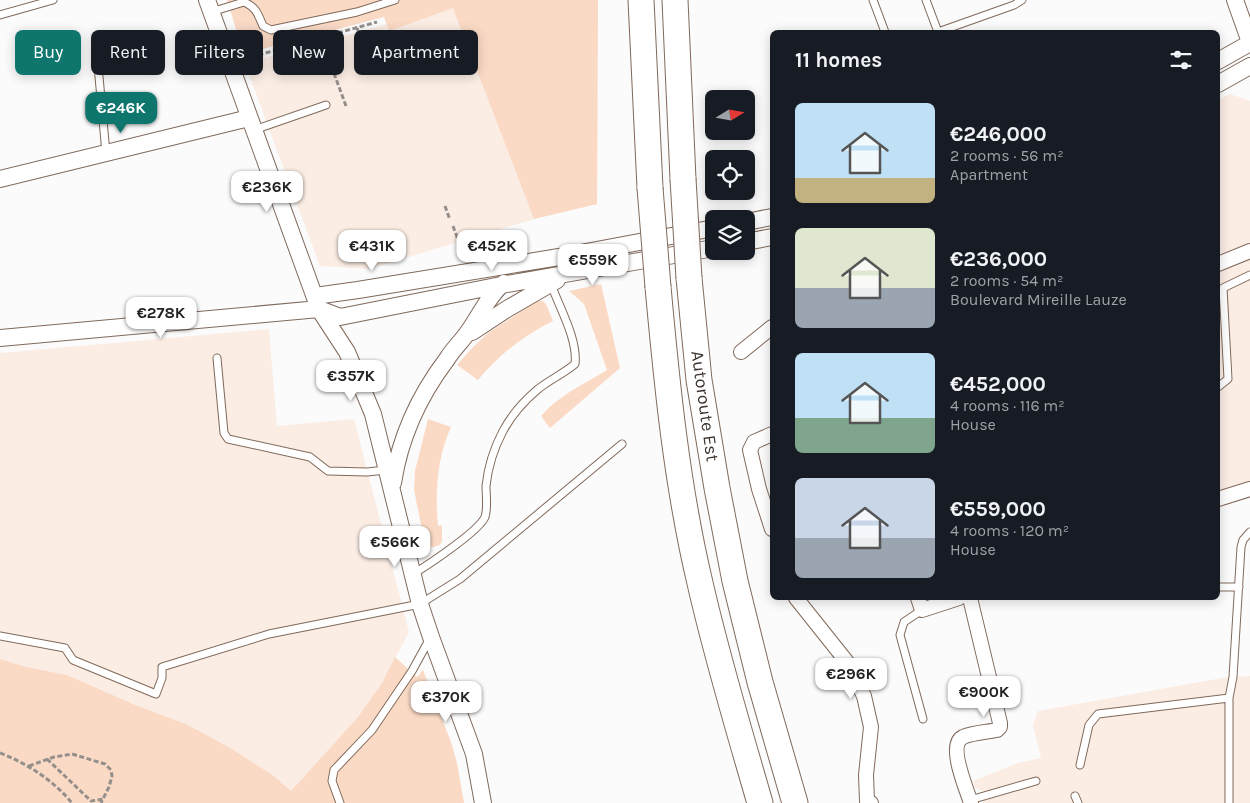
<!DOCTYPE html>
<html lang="en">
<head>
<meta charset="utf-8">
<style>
  :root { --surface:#171b24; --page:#242831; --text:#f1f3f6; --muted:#9ea1a6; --accent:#0f766e }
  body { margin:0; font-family:Karla,sans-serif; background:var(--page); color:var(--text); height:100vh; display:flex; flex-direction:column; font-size:19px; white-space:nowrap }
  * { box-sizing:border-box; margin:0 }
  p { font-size:16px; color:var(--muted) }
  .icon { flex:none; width:28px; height:28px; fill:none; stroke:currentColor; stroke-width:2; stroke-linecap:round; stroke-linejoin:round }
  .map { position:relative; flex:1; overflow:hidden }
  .side { position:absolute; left:770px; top:30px; width:450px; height:570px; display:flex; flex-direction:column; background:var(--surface); border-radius:8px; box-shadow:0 2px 12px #0003 }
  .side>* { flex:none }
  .banner { position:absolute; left:15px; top:30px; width:475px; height:45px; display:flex; gap:10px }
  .needle { width:32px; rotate:79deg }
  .tools { position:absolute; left:705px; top:90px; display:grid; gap:10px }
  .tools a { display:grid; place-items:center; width:50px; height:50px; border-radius:8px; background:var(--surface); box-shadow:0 2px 12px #0003; font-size:25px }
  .price { position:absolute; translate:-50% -42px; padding:0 11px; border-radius:10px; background:#fff; color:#222; font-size:16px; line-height:32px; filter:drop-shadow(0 1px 2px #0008) }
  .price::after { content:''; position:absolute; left:50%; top:30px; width:15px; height:11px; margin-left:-8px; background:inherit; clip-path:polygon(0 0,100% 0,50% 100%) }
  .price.active { background:var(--accent); color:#fff }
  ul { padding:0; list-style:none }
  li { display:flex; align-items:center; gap:15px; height:125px; padding:0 25px }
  li span { display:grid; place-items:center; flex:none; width:140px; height:100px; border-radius:8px; color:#555 }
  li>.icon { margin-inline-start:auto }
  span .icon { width:60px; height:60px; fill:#fffc; stroke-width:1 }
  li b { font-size:21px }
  h2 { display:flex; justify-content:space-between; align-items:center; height:60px; padding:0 25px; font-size:21px }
  .tag { padding:0 18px; border-radius:8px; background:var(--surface); box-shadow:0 2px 12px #0003; font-size:18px; line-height:45px }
  .tag.active { background:var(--accent); color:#fff }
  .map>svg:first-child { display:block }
  .built { fill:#fbede4 }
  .green { fill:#fadac5 }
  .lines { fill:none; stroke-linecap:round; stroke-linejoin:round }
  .service-casing { stroke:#81695a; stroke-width:9 }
  .minor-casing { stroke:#81695a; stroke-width:16 }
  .tertiary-casing { stroke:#81695a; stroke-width:18 }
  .motorway-casing { stroke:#81695a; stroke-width:27 }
  .path { stroke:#958f8c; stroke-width:3; stroke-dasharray:5 2.5; stroke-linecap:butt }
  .service { stroke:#fff; stroke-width:7 }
  .minor { stroke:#fff; stroke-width:14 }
  .tertiary { stroke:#fff; stroke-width:16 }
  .motorway { stroke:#fff; stroke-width:25 }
  .motorway-bridge-casing { stroke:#81695a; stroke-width:27; stroke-linecap:butt }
  .motorway-bridge { stroke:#fff; stroke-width:25 }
  .labels { text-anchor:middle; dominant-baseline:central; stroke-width:5; stroke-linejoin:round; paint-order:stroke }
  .street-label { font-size:18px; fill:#3e332d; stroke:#fff }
</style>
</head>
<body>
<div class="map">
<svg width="1250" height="803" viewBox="0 0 1250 803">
  <rect width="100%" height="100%" fill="#fbfbfb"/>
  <path class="built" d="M 427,0 L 598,0 L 597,204 L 534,219 L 369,269 L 320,266 L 269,129 L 281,124 L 279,117 L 266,121 L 245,63 L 387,24 L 389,31 Z
    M 1230,94 L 1250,101 L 1250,482 L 1218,494 L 1218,100 Z
    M 269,329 L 277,426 L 354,419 L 409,632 L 382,683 L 371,700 L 358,717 L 291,791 L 274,776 L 232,749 L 157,714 L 67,675 L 27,667 L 0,659 L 0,353 Z
    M 1250,676 L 1250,803 L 983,803 L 985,799 L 983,791 L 975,788 L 973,781 L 1018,763 L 1041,758 L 1033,725 L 1038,711 L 1222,678 Z"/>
  <path class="green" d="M 227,0 L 598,0 L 597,204 L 534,219 L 453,8 L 389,31 L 384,17 L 244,54 Z
    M 601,284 L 620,368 L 550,428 L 541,416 C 559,395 584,384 607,370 L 584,304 L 569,291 Z
    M 537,301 L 543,301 L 546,304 L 553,321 C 523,336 500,354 478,380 L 457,365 L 472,348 L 488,333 Z
    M 428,419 L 451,427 C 437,458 435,492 438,526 L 442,525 L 442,541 L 440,545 L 433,547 L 427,545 L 424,539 L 414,490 L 415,471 Z
    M 395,657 L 417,677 L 423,670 L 451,742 L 457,763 L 464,803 L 0,803 L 0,659 L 27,667 L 67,675 L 138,706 L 186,724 L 232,749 L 274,776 L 291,791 L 358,717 L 382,683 Z"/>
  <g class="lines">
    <g class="service-casing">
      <path id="service" d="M 873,0 L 885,32
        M 926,0 L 938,32 L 1014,5 L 1022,0
        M 211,12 L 244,2 C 256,7 258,14 263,26 L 271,30 L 357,12 L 395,0
        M 0,15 L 53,0
        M 96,44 L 106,153
        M 254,130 L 326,105
        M 217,358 L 224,433 L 228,439 L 310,457 L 328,471 L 367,472 L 386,470
        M 1218,387 L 1228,379 L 1223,288 L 1250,275
        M 413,574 C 428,565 479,531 485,517 C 488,508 486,495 486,486 C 488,467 494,448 503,431 C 511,416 524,401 537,390 C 549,380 563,374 575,364 C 578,339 559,307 551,284
        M 1218,587 L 1239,587
        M 922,610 L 904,622 L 900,635 L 923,719
        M 0,636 L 65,648 L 73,660 L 156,694 L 162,678 L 162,667 L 269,634 L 420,604 L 460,579 L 622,444
        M 1229,698 L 1233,677 L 1241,547 L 1243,540 L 1250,532
        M 1080,765 L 1089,725 L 1098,714 L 1229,698 L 1229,803
        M 1075,796 L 1078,803
        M 970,800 L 1036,781
        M 340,803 L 332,781 L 334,770 L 372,730 L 412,671 L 429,640"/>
    </g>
    <g class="minor-casing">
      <path id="minor" d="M 1218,264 L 1250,251
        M 741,352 L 772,327
        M 772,434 L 754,442 L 750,450 L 759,489 L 772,529
        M 1218,499 L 1250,489
        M 796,598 L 847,662 L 864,696 L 871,727 L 866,775 L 867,801 L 871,803
        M 918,598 L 922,610 L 959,598
        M 970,598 L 1000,723 L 1000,727 L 997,730 C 987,732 972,733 963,737 C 947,745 967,790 971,803"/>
    </g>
    <g class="tertiary-casing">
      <path id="tertiary" d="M 207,0 L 319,309 L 347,352 L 373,414 L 420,604 L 431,637 L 474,754 L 483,803
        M 1235,0 L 1250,42
        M 1218,61 L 1250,43
        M 1218,84 L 1250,66
        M 0,179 L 249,118
        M 746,222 L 772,217
        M 746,242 L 772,237
        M 315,296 L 358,290 L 559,257 L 714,228
        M 472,332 L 507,309 L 557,280
        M 0,338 L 319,309 L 340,317 L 501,285 L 714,248
        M 393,483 C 400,437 419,396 447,359 C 453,349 462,341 468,332 C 478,318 491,292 504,283"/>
    </g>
    <g class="motorway-casing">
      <path id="motorway" d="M 641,0 L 650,188
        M 675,0 L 683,179
        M 689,278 L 699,380 L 717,488 L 735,581 L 760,682 L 795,803
        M 658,287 C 667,386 677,486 700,583 C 717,658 739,730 760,803"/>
    </g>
    <path class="path" d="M 357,28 L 366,55
      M 321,38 L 346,106
      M 244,59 L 377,22
      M 445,206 L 450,220
      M 453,226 L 461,248
      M 0,753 C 28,764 53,780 72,803
      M 47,759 L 91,801 L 104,799
      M 29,766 L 54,757 L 72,754 L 105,764 L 111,770 L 112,776 L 109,787 L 101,803"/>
    <use href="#service" class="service"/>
    <use href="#minor" class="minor"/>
    <use href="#tertiary" class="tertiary"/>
    <use href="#motorway" class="motorway"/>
    <g class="motorway-bridge-casing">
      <path id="motorway-bridge" d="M 683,179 L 689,278
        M 650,188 L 658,287"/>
    </g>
    <use href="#motorway-bridge" class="motorway-bridge"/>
  </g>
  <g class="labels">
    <g class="street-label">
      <text transform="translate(705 406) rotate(82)">Autoroute Est</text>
    </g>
  </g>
</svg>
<div class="tools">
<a><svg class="needle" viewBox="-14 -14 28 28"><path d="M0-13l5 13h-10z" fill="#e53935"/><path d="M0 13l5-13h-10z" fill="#9ea1a6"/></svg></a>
<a><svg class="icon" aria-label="locate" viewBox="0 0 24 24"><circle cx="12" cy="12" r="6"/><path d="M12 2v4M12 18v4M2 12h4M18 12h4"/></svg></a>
<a><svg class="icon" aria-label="layers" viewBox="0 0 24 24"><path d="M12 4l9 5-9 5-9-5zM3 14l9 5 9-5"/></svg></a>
</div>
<b class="price active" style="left:121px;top:134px">€246K</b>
<b class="price" style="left:267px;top:213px">€236K</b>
<b class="price" style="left:372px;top:272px">€431K</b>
<b class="price" style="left:492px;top:272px">€452K</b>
<b class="price" style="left:593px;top:286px">€559K</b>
<b class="price" style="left:161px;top:339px">€278K</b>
<b class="price" style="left:351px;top:402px">€357K</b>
<b class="price" style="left:395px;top:568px">€566K</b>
<b class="price" style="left:851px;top:700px">€296K</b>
<b class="price" style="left:984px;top:718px">€900K</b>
<b class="price" style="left:446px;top:723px">€370K</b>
<div class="banner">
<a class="tag active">Buy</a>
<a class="tag">Rent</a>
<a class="tag">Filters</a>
<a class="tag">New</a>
<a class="tag">Apartment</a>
</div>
<section class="side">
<h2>11 homes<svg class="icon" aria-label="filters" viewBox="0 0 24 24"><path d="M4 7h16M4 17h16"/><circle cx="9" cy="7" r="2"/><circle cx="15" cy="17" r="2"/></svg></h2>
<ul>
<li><span style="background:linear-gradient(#bfe0f5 75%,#c2b280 0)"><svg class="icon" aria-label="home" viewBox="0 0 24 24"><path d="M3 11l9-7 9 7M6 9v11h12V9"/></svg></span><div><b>€246,000</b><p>2 rooms · 56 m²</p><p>Apartment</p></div></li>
<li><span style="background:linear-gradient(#dfe7d0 60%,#9aa5b1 0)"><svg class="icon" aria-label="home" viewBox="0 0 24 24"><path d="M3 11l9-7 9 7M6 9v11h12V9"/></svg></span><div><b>€236,000</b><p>2 rooms · 54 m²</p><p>Boulevard Mireille Lauze</p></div></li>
<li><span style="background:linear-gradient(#bfe0f5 65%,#7fa58c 0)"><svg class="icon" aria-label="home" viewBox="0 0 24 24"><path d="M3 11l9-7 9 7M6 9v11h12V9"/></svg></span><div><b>€452,000</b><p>4 rooms · 116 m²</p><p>House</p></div></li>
<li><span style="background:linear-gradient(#c9d6e8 60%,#9aa5b1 0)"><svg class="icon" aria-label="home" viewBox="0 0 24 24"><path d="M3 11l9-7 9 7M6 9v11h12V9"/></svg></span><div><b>€559,000</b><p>4 rooms · 120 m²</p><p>House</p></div></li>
</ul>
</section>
</div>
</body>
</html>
